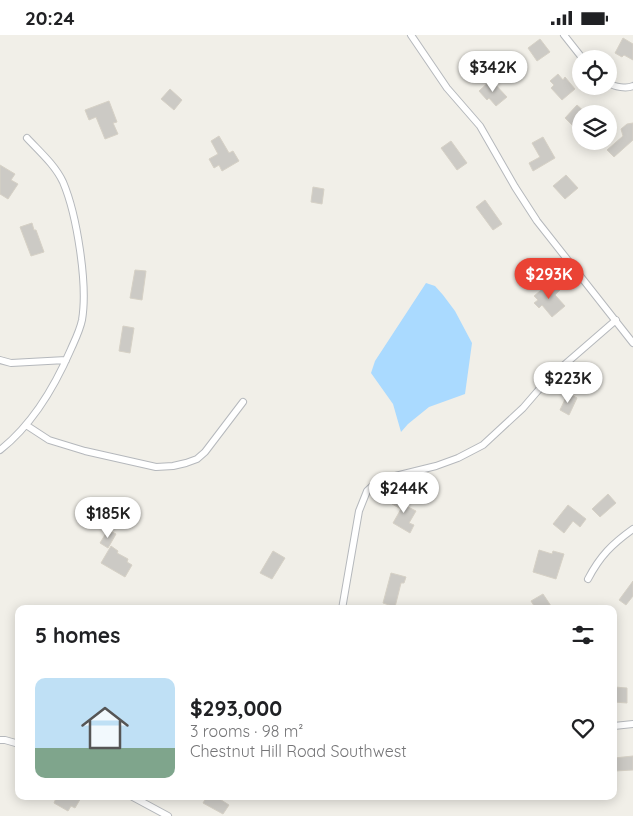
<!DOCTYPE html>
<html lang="en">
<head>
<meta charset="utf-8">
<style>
  :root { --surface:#fff; --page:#f6f6f6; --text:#202124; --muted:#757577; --line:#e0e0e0; --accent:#ea4335 }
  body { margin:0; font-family:Quicksand,sans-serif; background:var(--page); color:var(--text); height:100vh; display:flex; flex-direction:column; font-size:19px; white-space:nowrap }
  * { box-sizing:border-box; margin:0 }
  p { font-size:16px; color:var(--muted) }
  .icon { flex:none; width:28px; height:28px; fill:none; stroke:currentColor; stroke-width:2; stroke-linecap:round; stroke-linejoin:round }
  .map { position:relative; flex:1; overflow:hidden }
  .sheet { position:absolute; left:15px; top:570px; width:602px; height:195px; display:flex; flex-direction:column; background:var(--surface); border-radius:10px; box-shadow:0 2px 12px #0003 }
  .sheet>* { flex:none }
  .fabs { position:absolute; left:572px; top:15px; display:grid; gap:10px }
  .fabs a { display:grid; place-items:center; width:45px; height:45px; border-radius:50%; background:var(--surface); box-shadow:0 2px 12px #0003; font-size:25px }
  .price { position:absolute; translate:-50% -42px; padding:0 11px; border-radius:18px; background:#fff; color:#222; font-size:16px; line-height:32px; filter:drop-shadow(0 1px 2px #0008) }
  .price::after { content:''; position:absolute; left:50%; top:30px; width:15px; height:11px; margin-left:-8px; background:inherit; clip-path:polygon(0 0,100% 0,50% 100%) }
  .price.on { background:var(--accent); color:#fff }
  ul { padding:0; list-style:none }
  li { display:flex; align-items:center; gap:15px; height:125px; padding:0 20px }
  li+li { border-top:1px solid var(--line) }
  li span { display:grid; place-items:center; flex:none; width:140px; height:100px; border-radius:10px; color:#555 }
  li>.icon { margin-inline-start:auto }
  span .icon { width:60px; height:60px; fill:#fffc; stroke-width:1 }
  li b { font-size:21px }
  h2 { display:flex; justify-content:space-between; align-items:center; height:60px; padding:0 20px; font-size:21px }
  .status { display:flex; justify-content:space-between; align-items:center; height:35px; padding:0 25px; background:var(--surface); direction:ltr }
  .status svg { height:14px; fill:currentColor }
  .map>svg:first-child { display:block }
  .water { fill:#aadaff }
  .building { fill:#cccac5; stroke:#d6d1c6 }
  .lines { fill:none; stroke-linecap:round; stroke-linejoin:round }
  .minor-casing { stroke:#b5b8bc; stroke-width:8 }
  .minor { stroke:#fff; stroke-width:6 }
</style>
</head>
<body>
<div class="status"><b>20:24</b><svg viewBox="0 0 49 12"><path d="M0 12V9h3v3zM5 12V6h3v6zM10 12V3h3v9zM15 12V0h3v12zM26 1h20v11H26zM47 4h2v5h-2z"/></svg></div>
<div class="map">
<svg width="633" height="781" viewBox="0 0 633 781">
  <rect width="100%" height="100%" fill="#f1efe8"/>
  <path class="water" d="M 426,248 L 435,251 L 443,260 L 455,276 L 472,308 L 465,359 L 429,372 L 408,389 L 401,397 L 393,369 L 371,338 L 375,326 Z"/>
  <path class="building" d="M 623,3 L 633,9 L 633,25 L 624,20 L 622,22 L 615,18 Z
    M 540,4 L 550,17 L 537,26 L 528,13 Z
    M 558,39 L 563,45 L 565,42 L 575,54 L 562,65 L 551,53 L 554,50 L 550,46 Z
    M 491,45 L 507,62 L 496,71 L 489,63 L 487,65 L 479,56 Z
    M 170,54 L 182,65 L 174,75 L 161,64 Z
    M 109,66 L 117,87 L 113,88 L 118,99 L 105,104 L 96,82 L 89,85 L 85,75 Z
    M 577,70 L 587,79 L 581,79 L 581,99 L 565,83 Z
    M 633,88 L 633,105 L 614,122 L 607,115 L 623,101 L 621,94 L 627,89 Z
    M 219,101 L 229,118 L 233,116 L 239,126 L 222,136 L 219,130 L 214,133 L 209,124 L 218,119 L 211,106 Z
    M 543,102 L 555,123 L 533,136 L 529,128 L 540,122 L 532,108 Z
    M 451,106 L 467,128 L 457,135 L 441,113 Z
    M 0,130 L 15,139 L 11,145 L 18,149 L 8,164 L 0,159 Z
    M 566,140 L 578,153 L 565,164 L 553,151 Z
    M 313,152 L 324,154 L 322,169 L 311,167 Z
    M 485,165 L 502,189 L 493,195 L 476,172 Z
    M 32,188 L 34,195 L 36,195 L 44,217 L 31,221 L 20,192 Z
    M 135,235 L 146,236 L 142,265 L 130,263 Z
    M 555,249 L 560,255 L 555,260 L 565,271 L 552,282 L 542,270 L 539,273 L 534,268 L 538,265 L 534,261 L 546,251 L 548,254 Z
    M 123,291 L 134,293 L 130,318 L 119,316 Z
    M 568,358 L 577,363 L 569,380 L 560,375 Z
    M 608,459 L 616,468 L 600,482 L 592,474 Z
    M 397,460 L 408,466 L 406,471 L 416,476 L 409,488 L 414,490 L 410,498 L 393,488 L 401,474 L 392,469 Z
    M 568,470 L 586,484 L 580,492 L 573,486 L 564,498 L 553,489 Z
    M 108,495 L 116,499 L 108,513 L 100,508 Z
    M 111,511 L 118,516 L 117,518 L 128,524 L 127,527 L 132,530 L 125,542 L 101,528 Z
    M 539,515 L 552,519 L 553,516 L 564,519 L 556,544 L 533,537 Z
    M 273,516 L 285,523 L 272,544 L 260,538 Z
    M 391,538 L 406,542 L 404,548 L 401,548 L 395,572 L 383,568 Z
    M 633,546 L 633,561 L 626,570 L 619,565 Z
    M 543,559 L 553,574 L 536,574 L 531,566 Z
    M 614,652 L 627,653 L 627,668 L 614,667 Z
    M 633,721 L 633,735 L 615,736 L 614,723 Z
    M 57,761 L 82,761 L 75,773 L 71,771 L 68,776 L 54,768 Z
    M 207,761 L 215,761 L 229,770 L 223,779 L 203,768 Z"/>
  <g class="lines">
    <g class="minor-casing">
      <path id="minor" d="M 411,0 L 447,53 L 480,91 L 515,152 L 537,186 L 633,308
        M 564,0 L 583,24
        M 609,48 C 614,52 627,54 633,51
        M 0,325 L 11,328 L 66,325
        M 26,390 L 49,405 L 85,416 L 156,432 L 173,431 L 186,428 L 197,424 L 205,417 L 243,367
        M 0,415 C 32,390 55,351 71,314 C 75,305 80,295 82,285 C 88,250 77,180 63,147 C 55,130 40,117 27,103
        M 588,544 C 600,521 612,509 633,494
        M 342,574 L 359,476 L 367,456 L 379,445 L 436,431 L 458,423 L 483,410 L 523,373 L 548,344 L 616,285
        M 614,691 L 633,689
        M 0,705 L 5,705 L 19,709
        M 131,761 L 168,781"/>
    </g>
    <use href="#minor" class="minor"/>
  </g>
</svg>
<div class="fabs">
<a><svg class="icon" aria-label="locate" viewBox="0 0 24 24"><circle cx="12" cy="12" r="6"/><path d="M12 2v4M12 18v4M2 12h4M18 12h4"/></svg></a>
<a><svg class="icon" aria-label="layers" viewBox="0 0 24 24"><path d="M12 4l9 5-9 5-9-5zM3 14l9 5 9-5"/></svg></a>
</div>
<b class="price" style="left:493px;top:58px">$342K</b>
<b class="price on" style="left:549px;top:265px">$293K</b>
<b class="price" style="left:568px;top:369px">$223K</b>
<b class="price" style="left:404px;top:479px">$244K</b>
<b class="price" style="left:108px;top:504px">$185K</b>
<section class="sheet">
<h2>5 homes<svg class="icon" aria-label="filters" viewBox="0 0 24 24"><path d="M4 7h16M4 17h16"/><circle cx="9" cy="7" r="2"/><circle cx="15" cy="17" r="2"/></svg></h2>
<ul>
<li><span style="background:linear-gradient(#bfe0f5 70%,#7fa58c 0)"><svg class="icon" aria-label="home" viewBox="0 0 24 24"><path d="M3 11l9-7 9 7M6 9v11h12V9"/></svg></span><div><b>$293,000</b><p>3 rooms · 98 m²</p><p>Chestnut Hill Road Southwest</p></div><svg class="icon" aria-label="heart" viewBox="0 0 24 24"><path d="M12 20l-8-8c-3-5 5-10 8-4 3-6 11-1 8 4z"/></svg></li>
</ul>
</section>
</div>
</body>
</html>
